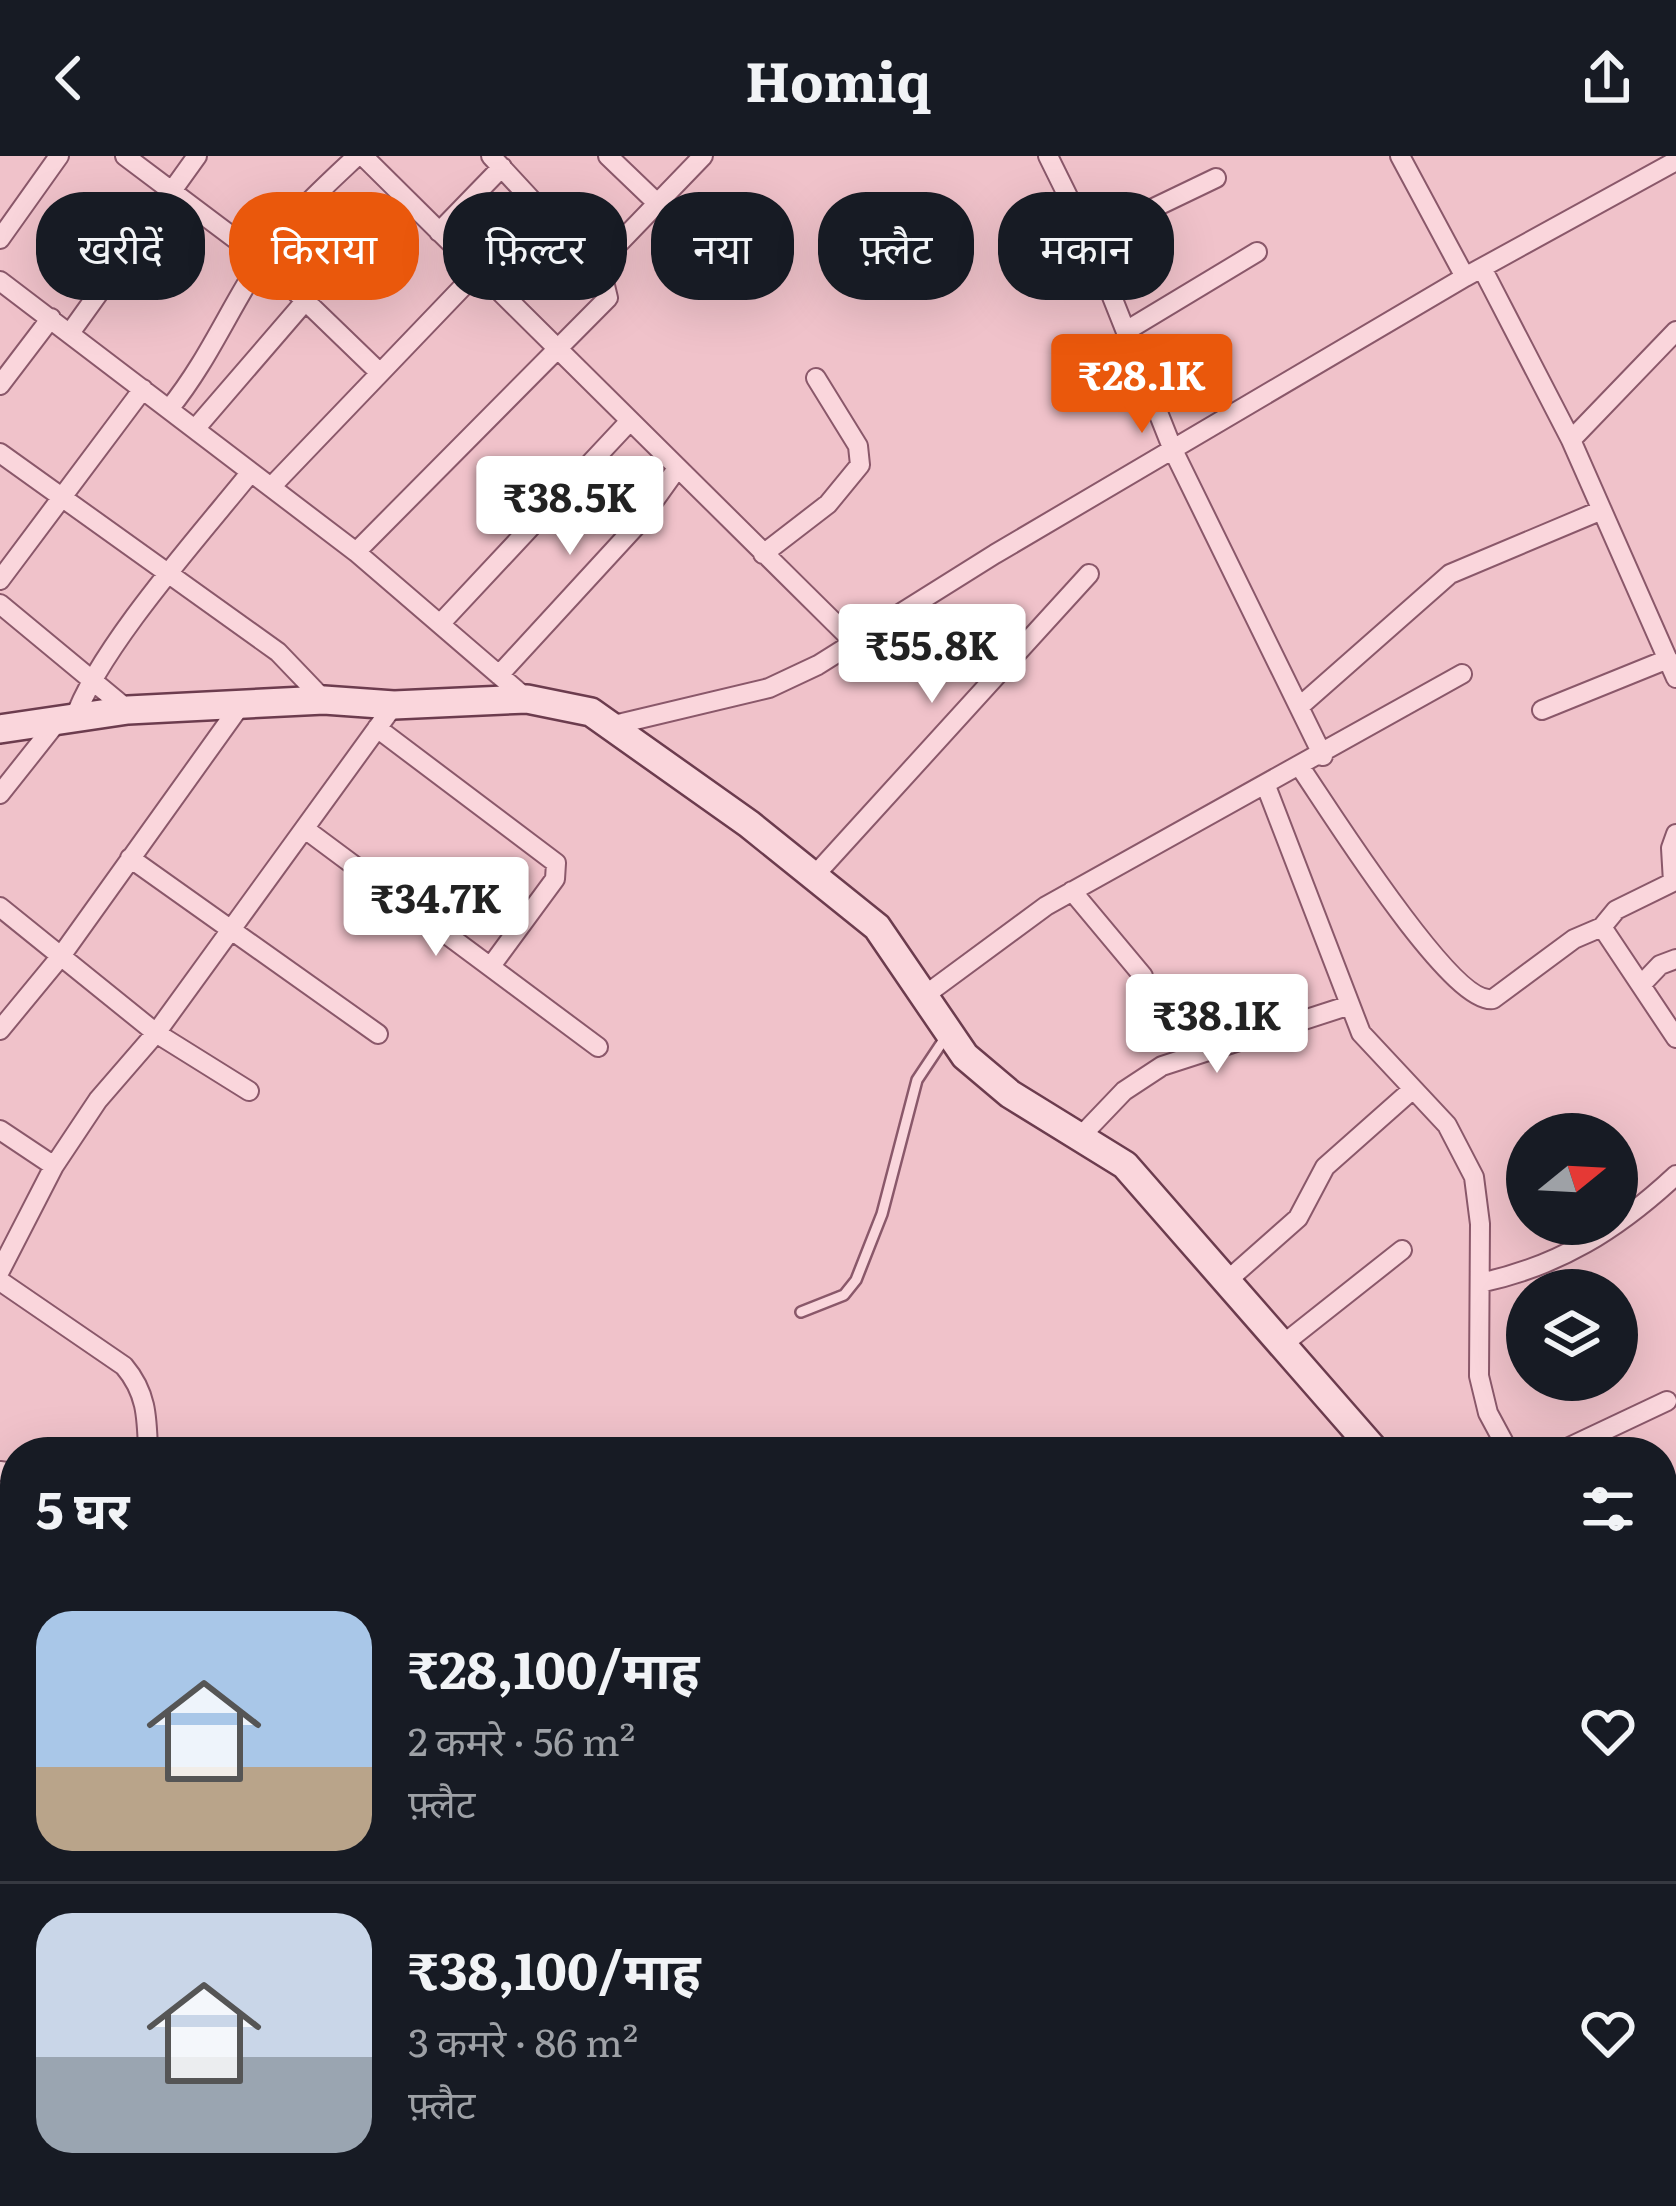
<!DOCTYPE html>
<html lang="hi">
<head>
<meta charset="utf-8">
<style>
  :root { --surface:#171b24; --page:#20242c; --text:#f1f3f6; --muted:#9ea1a6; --line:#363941; --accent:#ea580c }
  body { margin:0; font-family:Literata,"Noto Sans Devanagari",serif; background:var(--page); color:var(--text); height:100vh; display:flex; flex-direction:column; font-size:45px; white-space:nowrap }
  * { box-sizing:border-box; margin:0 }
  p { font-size:39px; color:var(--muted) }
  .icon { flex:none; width:66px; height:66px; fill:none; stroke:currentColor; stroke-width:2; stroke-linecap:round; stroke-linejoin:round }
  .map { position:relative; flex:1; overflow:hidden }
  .drawer { position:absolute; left:0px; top:1281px; width:1677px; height:771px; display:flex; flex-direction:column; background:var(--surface); border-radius:48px 48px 0 0; box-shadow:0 12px 48px #0002 }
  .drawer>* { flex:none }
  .top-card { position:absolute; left:36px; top:36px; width:1605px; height:108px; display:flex; gap:24px }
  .needle { width:78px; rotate:72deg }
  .buttons { position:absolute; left:1506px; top:957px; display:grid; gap:24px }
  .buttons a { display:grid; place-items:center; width:132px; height:132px; border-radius:50%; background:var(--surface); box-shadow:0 12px 48px #0002; font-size:60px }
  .price { position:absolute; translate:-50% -102px; padding:0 27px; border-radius:12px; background:#fff; color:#222; font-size:39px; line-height:78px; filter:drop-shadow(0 3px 6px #0008) }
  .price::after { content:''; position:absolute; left:50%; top:72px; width:36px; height:27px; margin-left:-18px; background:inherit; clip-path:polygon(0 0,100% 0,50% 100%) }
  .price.current { background:var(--accent); color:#fff }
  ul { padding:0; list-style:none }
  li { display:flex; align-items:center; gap:36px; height:300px; padding:0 36px }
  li+li { border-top:3px solid var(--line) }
  li span { display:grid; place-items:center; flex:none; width:336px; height:240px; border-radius:36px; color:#555 }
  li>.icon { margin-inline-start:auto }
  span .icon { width:144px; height:144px; fill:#fffc; stroke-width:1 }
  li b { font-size:51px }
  h2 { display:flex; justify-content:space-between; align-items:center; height:144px; padding:0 36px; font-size:51px }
  .chip { padding:0 42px; border-radius:48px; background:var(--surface); box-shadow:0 12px 48px #0002; font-size:42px; line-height:108px }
  .chip.current { background:var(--accent); color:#fff }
  header { display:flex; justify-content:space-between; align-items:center; height:156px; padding:0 36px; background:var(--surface); font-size:54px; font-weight:700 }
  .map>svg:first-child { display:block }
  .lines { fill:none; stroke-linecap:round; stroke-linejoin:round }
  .lane-casing { stroke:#8a586a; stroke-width:14 }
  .street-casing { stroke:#8a586a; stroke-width:22 }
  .secondary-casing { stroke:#6c3c4e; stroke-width:32 }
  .lane { stroke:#fad6dc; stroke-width:9 }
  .street { stroke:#fad6dc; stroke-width:18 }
  .secondary { stroke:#fad6dc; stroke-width:27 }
</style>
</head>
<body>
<header><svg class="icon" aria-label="back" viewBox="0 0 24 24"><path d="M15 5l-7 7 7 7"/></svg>Homiq<svg class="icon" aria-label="share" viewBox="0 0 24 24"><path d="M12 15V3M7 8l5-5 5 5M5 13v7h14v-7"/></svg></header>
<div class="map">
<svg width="1676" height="2050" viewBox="0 0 1676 2050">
  <rect width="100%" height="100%" fill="#f0c2ca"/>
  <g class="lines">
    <g class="lane-casing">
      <path id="lane" d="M 801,1156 L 844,1139 L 856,1124 L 882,1058 L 917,924 L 945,882"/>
    </g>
    <g class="street-casing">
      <path id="street" d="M 125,0 L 262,103 L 380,217
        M 363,0 L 855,487
        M 608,0 L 657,47
        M 1048,0 L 1089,83 L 1173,294 L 1323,600
        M 1400,0 L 1465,121
        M 439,76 L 502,11
        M 0,83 L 59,0
        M 1089,83 L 1216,22
        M 595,112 L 703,0
        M 1482,112 L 1571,284 L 1676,522
        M 0,125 L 356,396 L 527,543
        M 1126,175 L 1257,96
        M 70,177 L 197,0
        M 0,229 L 51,162
        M 169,253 C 208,205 229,153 262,103 C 288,63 323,32 357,0
        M 195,273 L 351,92
        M 1571,284 L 1676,175
        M 0,297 L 278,496 L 324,544
        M 272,330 L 478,115
        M 356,396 L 608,142 L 603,121 L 491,0
        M 763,398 L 828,348 L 860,309 L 858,290 L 816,222
        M 0,424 L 143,233
        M 0,448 L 128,554
        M 440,468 L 628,267
        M 499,519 L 636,370 L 676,314
        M 1299,551 L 1450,418 L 1602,354
        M 1542,554 L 1668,503
        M 74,564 C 98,493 201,378 251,316
        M 614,569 L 769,532 L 818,509 L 995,398 L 1465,121 L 1676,5
        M 377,572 L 556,707 L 555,723 L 491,810
        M 1300,611 C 1327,650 1451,850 1493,843 L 1574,783 L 1602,771
        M 1266,630 L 1361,877 L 1447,969 L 1474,1021 L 1480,1068 L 1479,1220 L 1488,1257 L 1509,1296
        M 0,638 L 57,566
        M 305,673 L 598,891
        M 1676,678 L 1671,692 L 1673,726 L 1616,754 L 1602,771 L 1676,882
        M 130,702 L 378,878
        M 815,719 L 1089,418
        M 1072,735 L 1143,820
        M 0,751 L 156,877 L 249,935
        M 1641,829 L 1660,809 L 1676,803
        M 928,837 L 1046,750 L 1462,518
        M 0,874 L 61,800 L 240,550
        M 0,974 L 54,1010
        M 1081,980 L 1124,935 L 1162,910 L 1347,850
        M 0,1115 L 54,1010 L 98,944 L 156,877 L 394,549
        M 1229,1123 L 1298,1062 L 1325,1011 L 1413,933
        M 0,1125 L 124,1210 C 147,1237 147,1262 148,1296
        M 1480,1127 C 1559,1110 1617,1074 1676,1019
        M 1282,1189 L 1402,1094
        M 1559,1296 L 1667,1245
        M 0,1315 L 15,1317
        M 0,1608 L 15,1609
        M 1662,1706 L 1676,1710
        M 0,1858 L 15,1860
        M 0,1969 L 15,1970
        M 1400,2037 L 1426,2050
        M 132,2050 L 133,2037
        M 1612,2050 L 1612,2037"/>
    </g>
    <g class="secondary-casing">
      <path id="secondary" d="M 0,573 L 128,554 L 324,544 L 394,549 L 527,543 L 591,556 L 749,668 L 877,771 L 965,900 L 1010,938 L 1125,1009 L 1376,1296
        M 1662,1448 L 1676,1451"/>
    </g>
    <use href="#lane" class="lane"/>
    <use href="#street" class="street"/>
    <use href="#secondary" class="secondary"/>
  </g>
</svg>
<div class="buttons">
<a><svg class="needle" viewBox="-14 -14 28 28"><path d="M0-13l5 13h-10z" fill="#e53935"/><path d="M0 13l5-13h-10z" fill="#9ea1a6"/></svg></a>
<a><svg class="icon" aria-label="layers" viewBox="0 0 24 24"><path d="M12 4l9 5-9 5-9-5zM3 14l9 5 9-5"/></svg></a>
</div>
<b class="price current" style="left:1142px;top:280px">₹28.1K</b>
<b class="price" style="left:570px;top:402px">₹38.5K</b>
<b class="price" style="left:932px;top:550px">₹55.8K</b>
<b class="price" style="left:436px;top:803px">₹34.7K</b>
<b class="price" style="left:1217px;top:920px">₹38.1K</b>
<div class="top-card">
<a class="chip">खरीदें</a>
<a class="chip current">किराया</a>
<a class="chip">फ़िल्टर</a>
<a class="chip">नया</a>
<a class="chip">फ़्लैट</a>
<a class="chip">मकान</a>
</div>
<section class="drawer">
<h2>5 घर<svg class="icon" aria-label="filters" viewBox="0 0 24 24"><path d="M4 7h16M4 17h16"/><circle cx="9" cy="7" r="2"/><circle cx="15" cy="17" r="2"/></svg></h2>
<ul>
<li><span style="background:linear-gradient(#a9c7e8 65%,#b9a48a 0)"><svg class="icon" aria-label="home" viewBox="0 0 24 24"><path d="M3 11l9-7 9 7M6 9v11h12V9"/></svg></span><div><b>₹28,100/माह</b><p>2 कमरे · 56 m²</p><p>फ़्लैट</p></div><svg class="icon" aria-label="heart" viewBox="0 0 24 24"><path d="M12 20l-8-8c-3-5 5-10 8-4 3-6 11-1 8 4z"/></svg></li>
<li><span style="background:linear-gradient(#c9d6e8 60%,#9aa5b1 0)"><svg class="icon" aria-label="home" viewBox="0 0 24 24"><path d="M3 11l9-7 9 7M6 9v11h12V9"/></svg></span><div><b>₹38,100/माह</b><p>3 कमरे · 86 m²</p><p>फ़्लैट</p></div><svg class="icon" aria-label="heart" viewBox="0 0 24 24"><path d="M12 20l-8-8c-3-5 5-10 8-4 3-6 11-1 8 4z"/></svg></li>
</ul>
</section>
</div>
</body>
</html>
